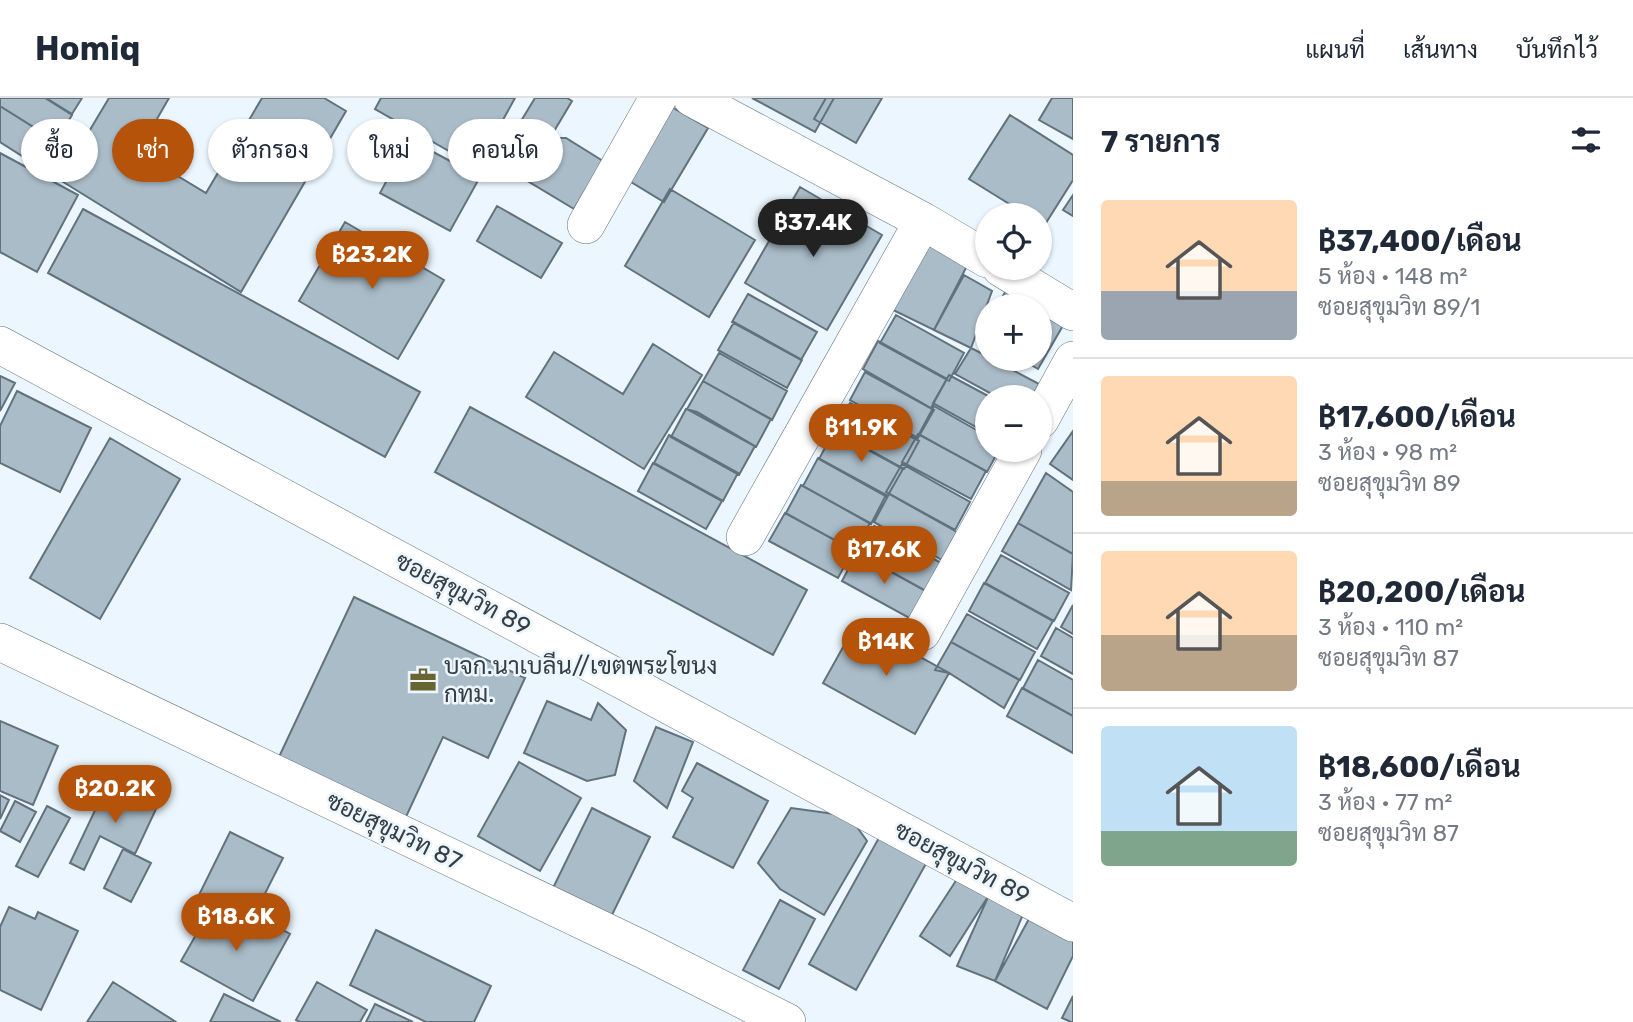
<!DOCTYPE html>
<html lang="th">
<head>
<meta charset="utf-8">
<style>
  :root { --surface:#fff; --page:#f6f6f7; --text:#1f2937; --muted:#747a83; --line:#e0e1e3; --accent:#b45309 }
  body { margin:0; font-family:Rubik,Sarabun,sans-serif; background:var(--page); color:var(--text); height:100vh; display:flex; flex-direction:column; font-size:26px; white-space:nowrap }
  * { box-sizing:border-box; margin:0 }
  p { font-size:23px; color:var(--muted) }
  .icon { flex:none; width:38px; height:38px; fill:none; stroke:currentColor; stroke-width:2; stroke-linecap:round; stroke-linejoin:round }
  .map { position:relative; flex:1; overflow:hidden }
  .panel { display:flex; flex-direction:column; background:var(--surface); width:560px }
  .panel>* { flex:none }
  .banner { position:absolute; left:21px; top:21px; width:665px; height:63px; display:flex; gap:14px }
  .fabs { position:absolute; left:975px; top:105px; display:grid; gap:14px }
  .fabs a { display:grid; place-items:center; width:77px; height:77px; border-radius:50%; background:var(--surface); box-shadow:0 2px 5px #0004; font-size:35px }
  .price { position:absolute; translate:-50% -60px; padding:0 16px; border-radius:24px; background:var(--accent); color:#fff; font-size:23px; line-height:46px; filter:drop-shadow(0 2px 4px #0008) }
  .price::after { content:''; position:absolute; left:50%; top:42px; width:21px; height:16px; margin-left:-10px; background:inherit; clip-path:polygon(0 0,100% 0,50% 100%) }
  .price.current { background:#222; color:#fff }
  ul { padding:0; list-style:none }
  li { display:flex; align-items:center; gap:21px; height:175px; padding:0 28px }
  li+li { border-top:2px solid var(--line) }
  li span { display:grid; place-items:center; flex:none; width:196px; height:140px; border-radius:7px; color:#555 }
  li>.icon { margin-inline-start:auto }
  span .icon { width:84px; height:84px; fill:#fffc; stroke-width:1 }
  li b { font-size:30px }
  h2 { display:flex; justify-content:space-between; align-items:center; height:84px; padding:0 28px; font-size:30px }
  .tag { padding:0 24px; border-radius:32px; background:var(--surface); box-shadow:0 2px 5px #0004; font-size:24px; line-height:63px }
  .tag.current { background:var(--accent); color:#fff }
  header { display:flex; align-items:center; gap:42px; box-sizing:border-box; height:98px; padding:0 35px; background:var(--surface); border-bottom:2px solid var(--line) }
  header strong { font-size:33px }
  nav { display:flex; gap:38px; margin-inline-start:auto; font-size:24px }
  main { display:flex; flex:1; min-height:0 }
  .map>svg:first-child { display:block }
  .building { fill:#aabcc8; stroke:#62727d; stroke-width:2 }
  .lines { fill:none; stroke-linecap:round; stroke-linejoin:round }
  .street-casing { stroke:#63737e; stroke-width:38 }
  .street { stroke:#fff; stroke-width:37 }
  .labels { text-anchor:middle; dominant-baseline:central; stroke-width:5; stroke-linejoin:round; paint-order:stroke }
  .street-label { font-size:24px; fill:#363e43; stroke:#ebf6fe }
  .poi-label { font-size:24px; fill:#363e43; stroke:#ebf6fe; text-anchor:start }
</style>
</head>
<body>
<header>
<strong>Homiq</strong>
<nav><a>แผนที่</a><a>เส้นทาง</a><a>บันทึกไว้</a></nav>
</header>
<main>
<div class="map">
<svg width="1073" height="924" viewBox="0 0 1073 924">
  <rect width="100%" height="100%" fill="#ebf6fe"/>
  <path class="building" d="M 0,0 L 45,0 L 72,17 L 56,43 L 0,8 Z
    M 46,0 L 82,0 L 72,16 Z
    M 109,0 L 169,0 L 138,54 L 206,95 L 262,0 L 324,0 L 346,13 L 241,194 L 60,82 Z
    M 381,0 L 515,0 L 477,69 L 375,11 Z
    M 535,0 L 567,0 L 572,3 L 550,40 L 566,40 L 603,63 L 574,111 L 496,64 Z
    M 752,0 L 834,0 L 815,34 Z
    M 826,0 L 882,0 L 856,45 L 814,21 Z
    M 1052,0 L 1073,0 L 1073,41 L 1039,22 Z
    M 0,8 L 57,44 L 41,70 L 0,44 Z
    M 670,8 L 708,30 L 664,104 L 626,81 Z
    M 1010,17 L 1073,57 L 1073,82 L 1044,128 L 1040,125 L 1040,117 L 1027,117 L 969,81 Z
    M 409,41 L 480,79 L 450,133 L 380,95 Z
    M 0,55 L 78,97 L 37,174 L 0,154 Z
    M 800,89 L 882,137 L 827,232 L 745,185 Z
    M 670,91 L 755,142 L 709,219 L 625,168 Z
    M 1073,97 L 1073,118 L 1063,112 Z
    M 497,108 L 562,145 L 541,180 L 477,143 Z
    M 83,111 L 420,294 L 385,359 L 48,175 Z
    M 345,124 L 444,182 L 398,261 L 299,203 Z
    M 925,144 L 967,168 L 934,232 L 887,209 Z
    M 964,177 L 992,193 L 971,250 L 934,232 Z
    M 1007,191 L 1038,208 L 997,208 Z
    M 748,196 L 817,234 L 801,262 L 732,224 Z
    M 1040,209 L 1065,224 L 1038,271 L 1021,261 L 1040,261 Z
    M 896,217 L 964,255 L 949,283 L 880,245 Z
    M 734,224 L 802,262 L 787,290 L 718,252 Z
    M 878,243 L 947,281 L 931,310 L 863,271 Z
    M 653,246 L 702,277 L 644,371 L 526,299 L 554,254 L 623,296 Z
    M 971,250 L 987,258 L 987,261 L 992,261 L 1039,286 L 1032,299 L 997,299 L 955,276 Z
    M 719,255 L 787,293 L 772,322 L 703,283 Z
    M 865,274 L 934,312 L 918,340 L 850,302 Z
    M 949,277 L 990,299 L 987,299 L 987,335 L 933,305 Z
    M 0,278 L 15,285 L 0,313 Z
    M 703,283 L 771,321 L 756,349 L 687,311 Z
    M 17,293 L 91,330 L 60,394 L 0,365 L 0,328 Z
    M 850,305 L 919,343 L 904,371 L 835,333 Z
    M 934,308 L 987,338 L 987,352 L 999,352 L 987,374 L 919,336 Z
    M 470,309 L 807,492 L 773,557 L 435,374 Z
    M 686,311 L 697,314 L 755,348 L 739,377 L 671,339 Z
    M 834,333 L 903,371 L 887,399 L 819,361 Z
    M 1073,333 L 1073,382 L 1050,366 Z
    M 918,336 L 986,373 L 971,401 L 902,364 Z
    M 669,337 L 738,375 L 723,403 L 654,365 Z
    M 110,340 L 180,381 L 100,521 L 30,480 Z
    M 818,360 L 886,397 L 871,426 L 803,388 Z
    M 653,365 L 722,403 L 706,431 L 638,393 Z
    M 902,366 L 970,404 L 955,432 L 886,394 Z
    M 1046,375 L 1073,394 L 1073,456 L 1018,425 Z
    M 801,387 L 870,425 L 854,453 L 786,415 Z
    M 889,396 L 957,434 L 942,462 L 874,424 Z
    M 785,415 L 853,452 L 838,480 L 769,443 Z
    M 1018,425 L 1073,456 L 1071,492 L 1002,453 Z
    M 874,428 L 943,466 L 927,494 L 859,456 Z
    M 857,455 L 926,493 L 911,521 L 842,483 Z
    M 1001,457 L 1069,495 L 1054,523 L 985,485 Z
    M 984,485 L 1053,523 L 1037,551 L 969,513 Z
    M 354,499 L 525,580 L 488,660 L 443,639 L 405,721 L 278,661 Z
    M 1073,507 L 1073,536 L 1061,529 Z
    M 967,516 L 1035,554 L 1020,582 L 951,544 Z
    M 857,524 L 949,575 L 915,636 L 823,585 Z
    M 1056,530 L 1073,540 L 1073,576 L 1041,558 Z
    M 951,544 L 1019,582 L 1004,610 L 949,575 L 935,572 Z
    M 1038,562 L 1073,582 L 1073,618 L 1023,590 Z
    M 1022,590 L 1073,618 L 1073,655 L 1007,618 Z
    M 547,603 L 591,622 L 598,605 L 626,632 L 615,677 L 587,683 L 524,655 Z
    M 0,623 L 58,648 L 33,707 L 0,693 Z
    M 656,629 L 693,644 L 667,710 L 634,683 Z
    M 519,664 L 581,700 L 540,773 L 478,738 Z
    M 697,665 L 768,703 L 733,770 L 673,739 L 693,700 L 682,693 Z
    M 107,687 L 156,711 L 135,756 L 100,738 L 84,772 L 70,765 Z
    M 0,697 L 9,702 L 0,721 Z
    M 15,703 L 36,714 L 20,744 L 0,733 Z
    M 47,708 L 70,720 L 38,779 L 16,768 Z
    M 592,710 L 650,739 L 611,819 L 553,790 Z
    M 791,710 L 849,718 L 867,743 L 824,817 L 780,791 L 758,765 Z
    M 230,734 L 283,760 L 248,829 L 196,803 Z
    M 881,736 L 928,762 L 856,892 L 809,866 Z
    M 123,751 L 151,765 L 131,804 L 104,790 Z
    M 959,778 L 989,797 L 950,858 L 920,838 Z
    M 989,797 L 1024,814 L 995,883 L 957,868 Z
    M 780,802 L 815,821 L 779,891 L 743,872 Z
    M 9,809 L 35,821 L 38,814 L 78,833 L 41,912 L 0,892 L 0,829 Z
    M 209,814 L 248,836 L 258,818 L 290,836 L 253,903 L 181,863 Z
    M 1030,819 L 1073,840 L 1073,858 L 1047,911 L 995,883 Z
    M 376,832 L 491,888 L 474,924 L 426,924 L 350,887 Z
    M 113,884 L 176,924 L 87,924 Z
    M 317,884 L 367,912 L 360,924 L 300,924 L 296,922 Z
    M 224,896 L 281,924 L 210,924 Z
    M 1073,898 L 1073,924 L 1071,924 L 1062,920 Z
    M 375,906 L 413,924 L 366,924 Z"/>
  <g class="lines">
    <g class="street-casing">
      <path id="street" d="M 692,0 L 923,123 L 987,161
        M 586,127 L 658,0
        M 1001,170 L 1073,214
        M 0,247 L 1073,825
        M 1040,322 L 1073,262
        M 745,439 L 923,123
        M 922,534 L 1023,352
        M 0,544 L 642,851 L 787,924"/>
    </g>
    <use href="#street" class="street"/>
  </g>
  <defs>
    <g id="office-bare" transform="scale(2.1)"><path d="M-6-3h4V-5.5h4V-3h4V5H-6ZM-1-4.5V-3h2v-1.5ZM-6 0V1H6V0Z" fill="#696532" stroke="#ebf6fe" stroke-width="2.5" paint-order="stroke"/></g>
  </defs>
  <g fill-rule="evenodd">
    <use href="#office-bare" x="423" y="582"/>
  </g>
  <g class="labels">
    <g class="street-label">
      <text transform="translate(463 496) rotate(28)">ซอยสุขุมวิท 89</text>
      <text transform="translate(394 733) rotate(26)">ซอยสุขุมวิท 87</text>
      <text transform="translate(962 765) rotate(28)">ซอยสุขุมวิท 89</text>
    </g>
    <g class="poi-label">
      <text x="444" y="568">บจก.นาเบลีน//เขตพระโขนง<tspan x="444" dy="28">กทม.</tspan></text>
    </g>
  </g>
</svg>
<div class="fabs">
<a><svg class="icon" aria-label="locate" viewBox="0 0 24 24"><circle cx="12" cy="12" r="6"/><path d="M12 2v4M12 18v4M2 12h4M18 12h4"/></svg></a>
<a>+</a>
<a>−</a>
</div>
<b class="price current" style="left:813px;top:161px">฿37.4K</b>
<b class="price" style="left:372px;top:193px">฿23.2K</b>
<b class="price" style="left:861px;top:366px">฿11.9K</b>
<b class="price" style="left:884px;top:488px">฿17.6K</b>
<b class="price" style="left:886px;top:580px">฿14K</b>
<b class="price" style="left:115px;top:727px">฿20.2K</b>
<b class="price" style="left:236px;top:855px">฿18.6K</b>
<div class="banner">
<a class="tag">ซื้อ</a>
<a class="tag current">เช่า</a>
<a class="tag">ตัวกรอง</a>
<a class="tag">ใหม่</a>
<a class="tag">คอนโด</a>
</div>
</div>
<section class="panel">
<h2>7 รายการ<svg class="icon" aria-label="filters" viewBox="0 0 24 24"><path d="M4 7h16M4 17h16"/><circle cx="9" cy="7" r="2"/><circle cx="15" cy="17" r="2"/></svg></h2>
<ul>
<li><span style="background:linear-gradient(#ffd9b3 65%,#9aa5b1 0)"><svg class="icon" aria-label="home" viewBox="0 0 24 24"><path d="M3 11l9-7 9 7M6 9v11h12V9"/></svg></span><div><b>฿37,400/เดือน</b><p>5 ห้อง · 148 m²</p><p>ซอยสุขุมวิท 89/1</p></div></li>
<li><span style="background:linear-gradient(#ffd9b3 75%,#b9a48a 0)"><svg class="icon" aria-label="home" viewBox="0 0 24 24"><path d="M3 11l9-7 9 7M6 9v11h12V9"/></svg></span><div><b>฿17,600/เดือน</b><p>3 ห้อง · 98 m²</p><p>ซอยสุขุมวิท 89</p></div></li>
<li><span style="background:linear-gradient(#ffd9b3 60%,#b9a48a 0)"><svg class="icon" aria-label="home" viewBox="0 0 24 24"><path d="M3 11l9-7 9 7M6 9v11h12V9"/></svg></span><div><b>฿20,200/เดือน</b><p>3 ห้อง · 110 m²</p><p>ซอยสุขุมวิท 87</p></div></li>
<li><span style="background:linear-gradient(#bfe0f5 75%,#7fa58c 0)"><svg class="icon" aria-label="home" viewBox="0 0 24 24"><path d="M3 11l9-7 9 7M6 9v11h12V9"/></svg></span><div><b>฿18,600/เดือน</b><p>3 ห้อง · 77 m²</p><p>ซอยสุขุมวิท 87</p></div></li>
</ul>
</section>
</main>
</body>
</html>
